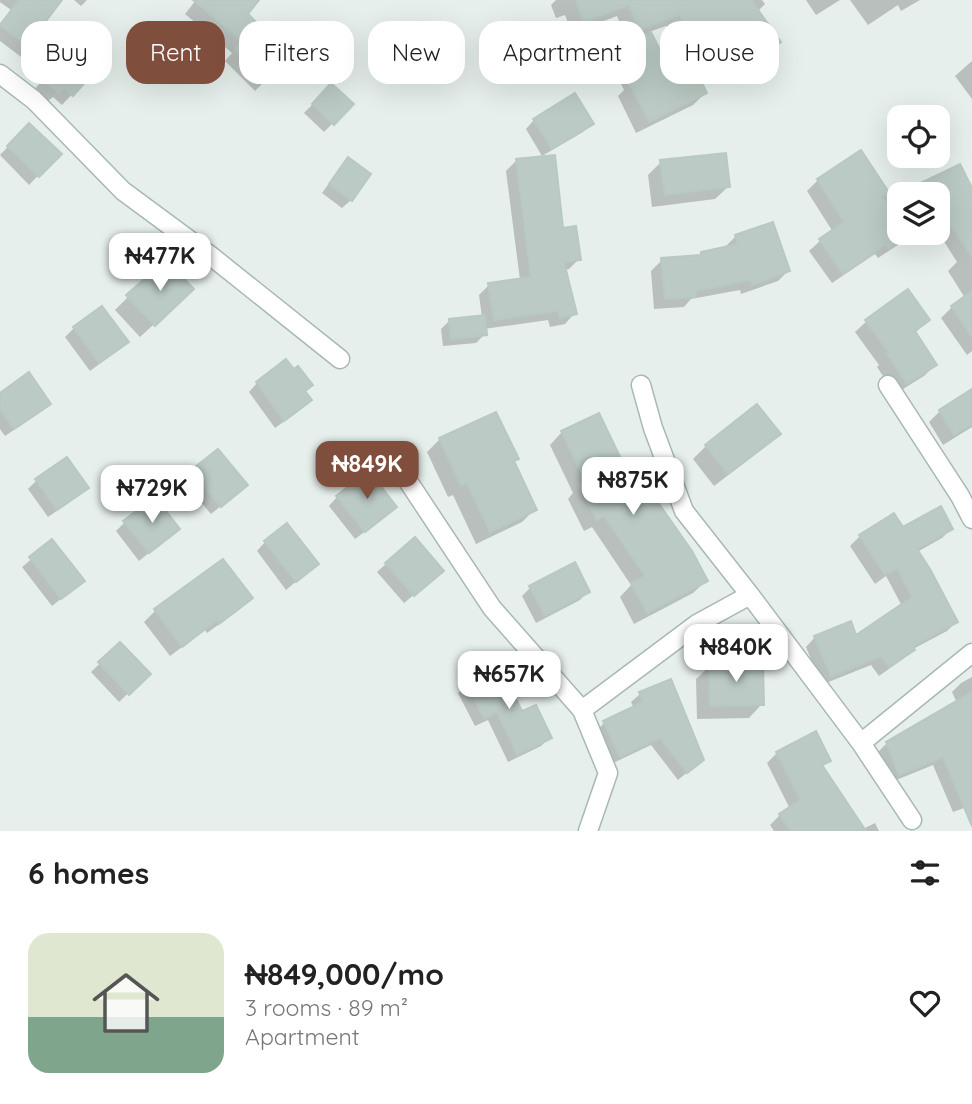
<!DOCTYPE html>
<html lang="en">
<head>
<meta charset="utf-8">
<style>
  :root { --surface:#fff; --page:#f2f2f2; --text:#222; --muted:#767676; --line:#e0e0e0; --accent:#804e3d }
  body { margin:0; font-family:Quicksand,sans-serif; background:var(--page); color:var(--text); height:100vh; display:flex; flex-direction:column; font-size:26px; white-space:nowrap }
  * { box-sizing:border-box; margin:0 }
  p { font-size:23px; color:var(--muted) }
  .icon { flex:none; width:38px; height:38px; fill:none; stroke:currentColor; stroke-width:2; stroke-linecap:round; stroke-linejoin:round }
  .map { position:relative; height:831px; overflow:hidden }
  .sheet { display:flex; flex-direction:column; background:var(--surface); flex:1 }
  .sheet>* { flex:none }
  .guide { position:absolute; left:21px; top:21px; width:931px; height:63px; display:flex; gap:14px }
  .controls { position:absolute; left:887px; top:105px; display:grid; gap:14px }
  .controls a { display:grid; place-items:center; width:63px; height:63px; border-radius:14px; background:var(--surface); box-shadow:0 7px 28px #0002; font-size:35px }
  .price { position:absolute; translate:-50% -60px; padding:0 16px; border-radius:14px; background:#fff; color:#222; font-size:23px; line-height:46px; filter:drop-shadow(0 2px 4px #0008) }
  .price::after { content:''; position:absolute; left:50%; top:42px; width:21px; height:16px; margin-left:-10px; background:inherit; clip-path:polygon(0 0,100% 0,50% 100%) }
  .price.current { background:var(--accent); color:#fff }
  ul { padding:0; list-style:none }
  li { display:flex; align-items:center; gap:21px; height:175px; padding:0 28px }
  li+li { border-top:2px solid var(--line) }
  li span { display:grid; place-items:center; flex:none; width:196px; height:140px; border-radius:21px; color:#555 }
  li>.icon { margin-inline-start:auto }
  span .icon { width:84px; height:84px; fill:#fffc; stroke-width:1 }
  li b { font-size:30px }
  h2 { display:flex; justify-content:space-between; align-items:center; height:84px; padding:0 28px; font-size:30px }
  .pill { padding:0 24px; border-radius:21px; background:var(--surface); box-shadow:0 7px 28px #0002; font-size:24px; line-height:63px }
  .pill.current { background:var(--accent); color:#fff }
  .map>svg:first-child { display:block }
  .shadow { fill:#0003; fill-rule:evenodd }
  .building { fill:#bbcac4; stroke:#b8c9c2; stroke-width:2 }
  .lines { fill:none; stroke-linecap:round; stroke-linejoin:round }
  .minor-casing { stroke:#a8b8b2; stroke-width:21 }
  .minor { stroke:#fff; stroke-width:18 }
</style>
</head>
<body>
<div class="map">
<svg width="972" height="831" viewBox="0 0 972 831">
  <rect width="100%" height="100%" fill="#e6efeb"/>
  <path class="shadow" d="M 0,0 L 59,0 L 40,25 L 92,73 L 62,105 L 53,97 L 48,101 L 34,90 L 39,84 L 31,77 L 37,69 L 0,41 L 0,24 L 11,10 L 0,2 Z
    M 74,0 L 87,0 L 81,6 Z
    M 196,0 L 257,0 L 245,14 L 289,57 L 255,91 L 225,61 L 232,53 L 185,14 Z
    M 556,0 L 762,0 L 765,4 L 757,12 L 779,42 L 767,54 L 742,71 L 733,57 L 699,82 L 705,93 L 693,105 L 636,133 L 618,96 L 624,90 L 609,60 L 621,48 L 636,41 L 635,38 L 627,41 L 617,16 L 572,33 L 565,15 L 556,18 L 551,5 ZM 666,26 L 684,50 L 682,52 L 685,57 L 666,66 L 649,32 Z
    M 806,0 L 840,0 L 816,15 Z
    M 850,0 L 920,0 L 901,11 L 898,5 L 868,25 Z
    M 972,61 L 972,99 L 955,76 Z
    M 332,85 L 352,104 L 324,132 L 304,113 Z
    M 534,120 L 592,124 L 583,132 L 542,156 L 526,129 Z
    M 29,125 L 59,154 L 29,185 L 0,155 Z
    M 861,153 L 891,200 L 900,196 L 900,233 L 925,233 L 911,240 L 910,237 L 878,258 L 875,254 L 832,283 L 809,251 L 820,241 L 833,232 L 807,191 L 818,180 Z
    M 348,160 L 351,200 L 342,208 L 322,193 L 340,168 Z
    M 516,161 L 579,259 L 569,269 L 565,270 L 575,313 L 565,324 L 550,327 L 548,320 L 484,329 L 485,334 L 476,343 L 443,346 L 441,329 L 450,320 L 482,317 L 479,295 L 489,285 L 520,280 L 506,171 Z
    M 661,162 L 729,186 L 715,199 L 652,207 L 648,175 Z
    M 959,167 L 972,192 L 972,351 L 967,355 L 941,318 L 952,307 L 965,298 L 948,271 L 957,262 L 938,232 L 938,194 L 902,194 Z
    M 736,236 L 788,271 L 778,281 L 741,294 L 740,290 L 691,299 L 684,307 L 654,309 L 651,271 L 662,260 L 699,257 L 702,254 L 725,247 Z
    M 128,297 L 178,302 L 140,337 L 115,310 Z
    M 102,308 L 127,342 L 118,350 L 90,371 L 65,337 L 74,328 Z
    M 928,320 L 915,333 L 935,365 L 924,376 L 895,394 L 877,367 L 879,365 L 855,332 L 867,321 Z
    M 257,383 L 310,400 L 301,409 L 275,428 L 249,392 Z
    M 972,394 L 972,427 L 943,445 L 929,422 L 940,411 Z
    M 0,395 L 49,404 L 40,412 L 5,436 L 0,429 Z
    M 757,406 L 778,433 L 765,447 L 714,486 L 693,459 L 706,446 Z
    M 562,432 L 623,466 L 650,508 L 706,581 L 693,593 L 634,624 L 620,597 L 631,585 L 592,527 L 584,531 L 568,499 L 573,493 L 550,445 Z
    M 440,439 L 517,459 L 513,463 L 535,509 L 522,522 L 476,544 L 453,495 L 448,497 L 427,452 Z
    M 218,451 L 237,493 L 211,514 L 183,481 Z
    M 36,481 L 87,487 L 78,496 L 48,517 L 28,489 Z
    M 337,497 L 387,515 L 355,539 L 329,506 Z
    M 125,522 L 178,529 L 139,561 L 116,531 Z
    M 902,529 L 951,529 L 942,538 L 917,552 L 956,622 L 947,631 L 913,649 L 903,659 L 879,676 L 871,665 L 821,685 L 806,647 L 815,637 L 855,638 L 902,606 L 886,576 L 875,584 L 850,546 L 860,536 Z
    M 52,542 L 83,581 L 52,606 L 22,567 Z
    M 265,542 L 317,564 L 286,590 L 257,551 Z
    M 223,561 L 251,598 L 240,609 L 207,633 L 205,630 L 170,656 L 144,622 L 155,611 Z
    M 386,564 L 433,579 L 404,603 L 377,572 Z
    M 530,588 L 588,591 L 580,600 L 536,623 L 522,596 Z
    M 120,644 L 148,674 L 119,702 L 91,672 Z
    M 710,666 L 762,704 L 749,718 L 697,719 L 696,679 Z
    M 972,677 L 972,817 L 964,808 L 953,812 L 933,765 L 889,783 L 877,753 L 887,743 L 957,703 L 952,692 L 961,683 Z
    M 467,684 L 522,714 L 549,738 L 541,746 L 508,762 L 488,720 L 475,726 L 458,693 Z
    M 640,694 L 702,760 L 678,780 L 651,745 L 611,764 L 596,731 L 604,723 L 634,708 L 631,702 Z
    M 777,753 L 829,760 L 822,768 L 863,829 L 875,823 L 879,831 L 774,831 L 770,825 L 780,815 L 790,809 L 767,763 Z"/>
  <path class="building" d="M 19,0 L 62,0 L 43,25 L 94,72 L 73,96 L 63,88 L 59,93 L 42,79 L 47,73 L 39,66 L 45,59 L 0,25 Z
    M 193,0 L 259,0 L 248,14 L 292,57 L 268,81 L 235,49 L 242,41 Z
    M 576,0 L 751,0 L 781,42 L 755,60 L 746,46 L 700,79 L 707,93 L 649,122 L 629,83 L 636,79 L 620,47 L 651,32 L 667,64 L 699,48 L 693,39 L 695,37 L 679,15 L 639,30 L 629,5 L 584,22 Z
    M 331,83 L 354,104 L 334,125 L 312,104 Z
    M 575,93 L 594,124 L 552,149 L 533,119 Z
    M 29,123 L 62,154 L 39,177 L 7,146 Z
    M 861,150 L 890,194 L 880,194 L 900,225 L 900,233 L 904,233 L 907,237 L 889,249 L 886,244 L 843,274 L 819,239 L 844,222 L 817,179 Z
    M 726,153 L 730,187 L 665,195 L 660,160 Z
    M 555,155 L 563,228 L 576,226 L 581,260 L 564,262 L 577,314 L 560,318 L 558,311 L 494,320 L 488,283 L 531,277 L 516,159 Z
    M 348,157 L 371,174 L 352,201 L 329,184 Z
    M 960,164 L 972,188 L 972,257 L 946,218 L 938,222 L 938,194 L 898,194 Z
    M 773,222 L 790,271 L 752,285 L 750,280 L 696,291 L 696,297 L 665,299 L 661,258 L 701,255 L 701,252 L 738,244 L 735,235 Z
    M 166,260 L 194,289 L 155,326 L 126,295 Z
    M 908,289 L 930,320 L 915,331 L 937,365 L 907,384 L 887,354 L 889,353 L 865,320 Z
    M 972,291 L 972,337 L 951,306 Z
    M 102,306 L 129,342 L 99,363 L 73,327 Z
    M 485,315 L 487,335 L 451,339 L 449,319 Z
    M 286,359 L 294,369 L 298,366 L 313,385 L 305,391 L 312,400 L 284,421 L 256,382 Z
    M 29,372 L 51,404 L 14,429 L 0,409 L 0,393 Z
    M 972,389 L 972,424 L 954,435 L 939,410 Z
    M 757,404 L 781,434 L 728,474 L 705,445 Z
    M 496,412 L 519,459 L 514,461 L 537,510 L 490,532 L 467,483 L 461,486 L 439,438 Z
    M 599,413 L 623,463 L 628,461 L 651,505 L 657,501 L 692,551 L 708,581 L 647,613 L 631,583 L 645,576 L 604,516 L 597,520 L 579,485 L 586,482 L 561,431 Z
    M 218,449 L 248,485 L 221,507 L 190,471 Z
    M 67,457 L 89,488 L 57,510 L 35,479 Z
    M 369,471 L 397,507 L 365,532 L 336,496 Z
    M 155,497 L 180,529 L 149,553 L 123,521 Z
    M 941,506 L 953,529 L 917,549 L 930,569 L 958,622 L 913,646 L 915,650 L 889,667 L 881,656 L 831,677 L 814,636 L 851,621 L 856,635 L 912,597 L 897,568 L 885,575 L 859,535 L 894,513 L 903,527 Z
    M 287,523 L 319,564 L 296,582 L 264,541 Z
    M 415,537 L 444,571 L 414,596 L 385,563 Z
    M 52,539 L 85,581 L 61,599 L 29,557 Z
    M 223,559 L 253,598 L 219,624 L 217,620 L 182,647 L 154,609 Z
    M 575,562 L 590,592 L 545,616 L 529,586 Z
    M 120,642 L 151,674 L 129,695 L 98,662 Z
    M 763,663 L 764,705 L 710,706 L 709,664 Z
    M 499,666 L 522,711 L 536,705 L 552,738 L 517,755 L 497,712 L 484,719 L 466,683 Z
    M 671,679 L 704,760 L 687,773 L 660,738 L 620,757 L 603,721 L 643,702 L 639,692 Z
    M 972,692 L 972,826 L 943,757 L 899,775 L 886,742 Z
    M 816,731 L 831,761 L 822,765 L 866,831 L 791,831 L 779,814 L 800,800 L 776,752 Z"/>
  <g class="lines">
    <g class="minor-casing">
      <path id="minor" d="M 0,74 L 34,100 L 123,191 L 211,256 L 340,359
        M 641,385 L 653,428 L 684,511 L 750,595 L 861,743 L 912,820
        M 888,385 L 960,496 L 972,519
        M 398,466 L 492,608 L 582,710 L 608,773 L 588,831
        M 582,710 L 697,624 L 750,595
        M 861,743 L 972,653"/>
    </g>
    <use href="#minor" class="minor"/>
  </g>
</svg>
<div class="controls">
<a><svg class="icon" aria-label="locate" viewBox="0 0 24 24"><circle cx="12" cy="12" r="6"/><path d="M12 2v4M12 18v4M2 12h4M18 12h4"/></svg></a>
<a><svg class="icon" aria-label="layers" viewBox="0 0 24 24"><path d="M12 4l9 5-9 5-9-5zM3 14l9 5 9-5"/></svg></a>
</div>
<b class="price" style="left:160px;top:293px">₦477K</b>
<b class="price current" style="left:367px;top:501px">₦849K</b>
<b class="price" style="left:633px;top:517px">₦875K</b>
<b class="price" style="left:152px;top:525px">₦729K</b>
<b class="price" style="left:736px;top:684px">₦840K</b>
<b class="price" style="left:509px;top:711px">₦657K</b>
<div class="guide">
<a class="pill">Buy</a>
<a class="pill current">Rent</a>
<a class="pill">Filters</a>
<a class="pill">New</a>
<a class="pill">Apartment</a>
<a class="pill">House</a>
</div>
</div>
<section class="sheet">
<h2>6 homes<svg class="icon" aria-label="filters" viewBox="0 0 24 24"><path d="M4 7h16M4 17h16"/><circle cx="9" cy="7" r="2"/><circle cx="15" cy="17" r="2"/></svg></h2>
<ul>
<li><span style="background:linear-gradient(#dfe7d0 60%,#7fa58c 0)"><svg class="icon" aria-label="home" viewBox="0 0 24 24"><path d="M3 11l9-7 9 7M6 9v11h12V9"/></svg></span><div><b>₦849,000/mo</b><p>3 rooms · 89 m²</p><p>Apartment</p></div><svg class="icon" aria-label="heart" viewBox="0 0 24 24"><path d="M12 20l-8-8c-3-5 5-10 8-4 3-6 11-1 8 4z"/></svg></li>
</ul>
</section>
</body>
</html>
